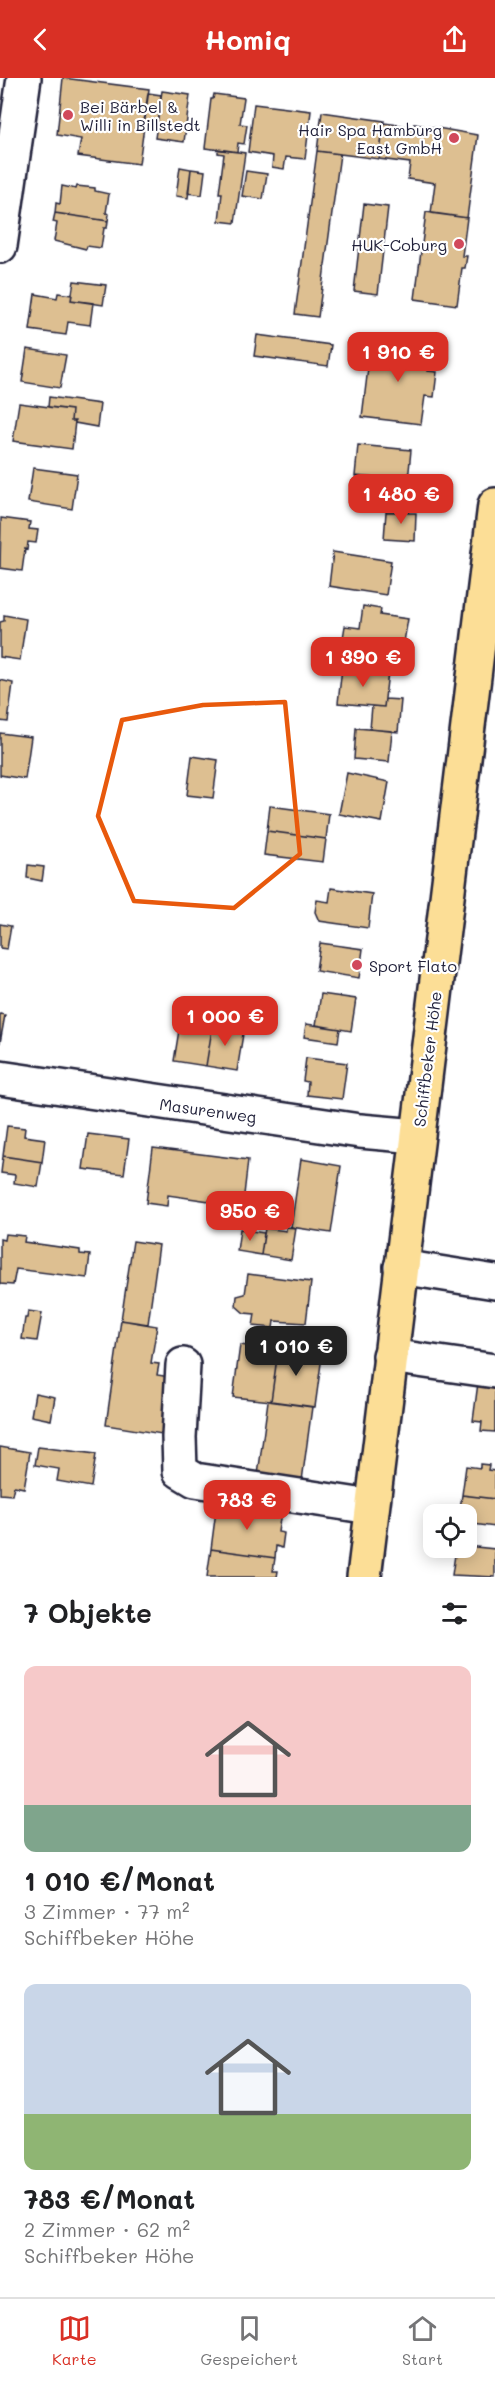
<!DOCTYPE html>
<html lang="de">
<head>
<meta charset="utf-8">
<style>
  :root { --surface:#fff; --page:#f2f2f2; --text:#202124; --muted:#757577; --line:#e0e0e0; --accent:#d93025 }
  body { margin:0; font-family:Mali,sans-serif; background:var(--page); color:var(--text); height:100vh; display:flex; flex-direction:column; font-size:22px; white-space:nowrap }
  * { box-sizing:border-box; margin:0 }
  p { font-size:20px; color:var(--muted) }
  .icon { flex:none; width:33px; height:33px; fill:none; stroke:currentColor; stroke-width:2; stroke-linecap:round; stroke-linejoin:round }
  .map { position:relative; height:1499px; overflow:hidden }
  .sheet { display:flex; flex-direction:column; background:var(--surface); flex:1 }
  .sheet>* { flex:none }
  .buttons { position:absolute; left:423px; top:1426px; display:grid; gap:12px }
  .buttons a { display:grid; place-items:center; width:54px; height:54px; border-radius:12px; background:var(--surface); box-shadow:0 3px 15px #0003; font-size:30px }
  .price { position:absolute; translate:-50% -51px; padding:0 14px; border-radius:12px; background:var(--accent); color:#fff; font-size:20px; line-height:39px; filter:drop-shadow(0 2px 3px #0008) }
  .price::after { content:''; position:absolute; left:50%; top:36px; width:18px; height:14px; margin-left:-9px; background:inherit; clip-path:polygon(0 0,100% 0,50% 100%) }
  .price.current { background:#222; color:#fff }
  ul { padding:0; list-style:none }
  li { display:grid; align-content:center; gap:12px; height:318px; padding:0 24px }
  li span { display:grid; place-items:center; height:186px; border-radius:12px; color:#555 }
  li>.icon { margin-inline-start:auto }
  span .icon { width:108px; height:108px; fill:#fffc; stroke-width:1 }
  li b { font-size:26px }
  h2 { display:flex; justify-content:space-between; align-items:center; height:72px; padding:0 24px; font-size:26px }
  header { display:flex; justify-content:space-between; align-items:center; height:78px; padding:0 24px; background:var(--accent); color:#fff; font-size:27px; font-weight:700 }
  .tabs { display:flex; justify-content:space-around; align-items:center; height:84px; border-top:2px solid var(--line); background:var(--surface); font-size:16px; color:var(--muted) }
  .tabs a { display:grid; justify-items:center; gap:3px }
  .tabs .current { color:var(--accent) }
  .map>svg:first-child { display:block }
  .building { fill:#ddbf91; stroke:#22223b; stroke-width:1.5 }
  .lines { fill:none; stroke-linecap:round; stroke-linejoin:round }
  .minor-casing { stroke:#22223b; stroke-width:38 }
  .major-casing { stroke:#22223b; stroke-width:38 }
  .minor { stroke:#fff; stroke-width:33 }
  .major { stroke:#fcde96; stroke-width:33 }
  .marked { fill:none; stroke:#e8590c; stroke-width:4.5; stroke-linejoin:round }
  .poi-dot { fill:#d1495b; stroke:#fff; stroke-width:2 }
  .labels { text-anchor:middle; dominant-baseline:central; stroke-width:4.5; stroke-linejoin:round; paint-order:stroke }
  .poi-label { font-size:16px; fill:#22223b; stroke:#fff; text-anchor:start }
  .street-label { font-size:16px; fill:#22223b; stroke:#fff }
</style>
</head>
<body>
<header><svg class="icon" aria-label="back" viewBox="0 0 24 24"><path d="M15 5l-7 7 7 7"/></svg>Homiq<svg class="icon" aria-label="share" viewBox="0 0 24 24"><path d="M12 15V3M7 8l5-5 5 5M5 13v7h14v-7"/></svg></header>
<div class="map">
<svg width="495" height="1499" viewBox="0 0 495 1499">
  <rect width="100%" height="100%" fill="#fff"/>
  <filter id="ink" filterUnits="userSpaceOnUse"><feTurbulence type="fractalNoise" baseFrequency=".0167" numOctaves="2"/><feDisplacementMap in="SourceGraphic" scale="12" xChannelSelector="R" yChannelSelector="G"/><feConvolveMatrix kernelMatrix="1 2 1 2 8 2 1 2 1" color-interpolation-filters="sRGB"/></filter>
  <g filter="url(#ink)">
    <path class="building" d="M 63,0 L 149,11 L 139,86 L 78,78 L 81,61 L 57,57 Z
      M 162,13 L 190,17 L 184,64 L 155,60 Z
      M 148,15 L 161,17 L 157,45 L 144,43 Z
      M 214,16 L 244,20 L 240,46 L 247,47 L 244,66 L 238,65 L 237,74 L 205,70 L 211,21 L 213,21 Z
      M 254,26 L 311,33 L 305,81 L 286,79 L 284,91 L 272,89 L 273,78 L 248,74 Z
      M 322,34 L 384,43 L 379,81 L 317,73 Z
      M 384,45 L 414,49 L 414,46 L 478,57 L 467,140 L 431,135 L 435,105 L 408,101 L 410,85 L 379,81 Z
      M 218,71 L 245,75 L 235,145 L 219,143 L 222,115 L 219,115 L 224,76 L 218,75 Z
      M 317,73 L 340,76 L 318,239 L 295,236 Z
      M 180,89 L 191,91 L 188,120 L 176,118 Z
      M 191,91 L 205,93 L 202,117 L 188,115 Z
      M 246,93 L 267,96 L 263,121 L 242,118 Z
      M 62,108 L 76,111 L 77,108 L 95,110 L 95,113 L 109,116 L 106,135 L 109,136 L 108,143 L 55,135 L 56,125 L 60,126 Z
      M 364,126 L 388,129 L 378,216 L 354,213 Z
      M 426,134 L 467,140 L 462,178 L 467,178 L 465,190 L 462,190 L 457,227 L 415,221 Z
      M 55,135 L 108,143 L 107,150 L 104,150 L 101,170 L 87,168 L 86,171 L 54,163 L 57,145 L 53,144 Z
      M 74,203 L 106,207 L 103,227 L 71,222 Z
      M 58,215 L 72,217 L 71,222 L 93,225 L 90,247 L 68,244 L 66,257 L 30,252 L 35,216 L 57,220 Z
      M 257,257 L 331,267 L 328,288 L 254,278 Z
      M 371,265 L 431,272 L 428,293 L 437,294 L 434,319 L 425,318 L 421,346 L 362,339 Z
      M 27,271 L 66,277 L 60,310 L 22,304 Z
      M 49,319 L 100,326 L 97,349 L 75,345 L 75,343 L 71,343 L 72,332 L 48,329 Z
      M 19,325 L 72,332 L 71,343 L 75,343 L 72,371 L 13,363 Z
      M 358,367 L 411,372 L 408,403 L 355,398 Z
      M 33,390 L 77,396 L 72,431 L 28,424 Z
      M 401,428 L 409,429 L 408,435 L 416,435 L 415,463 L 384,461 L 386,434 L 401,434 Z
      M 1,440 L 30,444 L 29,451 L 38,452 L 36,465 L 28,464 L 27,472 L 25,471 L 22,493 L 0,490 Z
      M 333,474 L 391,483 L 386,517 L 329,508 Z
      M 363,528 L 381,531 L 380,537 L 408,541 L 402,575 L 342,566 L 345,548 L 360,550 Z
      M 4,537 L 26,541 L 20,582 L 0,579 L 0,544 L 4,543 Z
      M 342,590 L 388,594 L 384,629 L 338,625 Z
      M 0,602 L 13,605 L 8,644 L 0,643 Z
      M 385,621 L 401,622 L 398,654 L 370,651 L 372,628 L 384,629 Z
      M 356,650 L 392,653 L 389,684 L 354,681 Z
      M 0,655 L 31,659 L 25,701 L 0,697 Z
      M 192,678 L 218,682 L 213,720 L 187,717 Z
      M 347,695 L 389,704 L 382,744 L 339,736 Z
      M 270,728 L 329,736 L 326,761 L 267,753 Z
      M 267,753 L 326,761 L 323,784 L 264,777 Z
      M 28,787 L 44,789 L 42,803 L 27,800 Z
      M 331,810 L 372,816 L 368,850 L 319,843 L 315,834 L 317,822 L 329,824 Z
      M 0,846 L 11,848 L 7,871 L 0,870 Z
      M 320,865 L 363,871 L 359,900 L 316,893 Z
      M 321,916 L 356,921 L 351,953 L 316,947 Z
      M 0,936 L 5,937 L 0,965 Z
      M 181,940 L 213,945 L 206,988 L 174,983 Z
      M 213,945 L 244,950 L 237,993 L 206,988 Z
      M 306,946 L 340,951 L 338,964 L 304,959 Z
      M 306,980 L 347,985 L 342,1021 L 307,1017 L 308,1004 L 303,1003 Z
      M 7,1048 L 25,1050 L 24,1058 L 45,1061 L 42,1084 L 3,1078 Z
      M 88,1056 L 129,1061 L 124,1096 L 83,1091 Z
      M 153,1070 L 248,1082 L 242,1134 L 222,1132 L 223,1125 L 168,1117 L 167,1128 L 146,1125 Z
      M 3,1078 L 42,1084 L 38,1109 L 14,1105 L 15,1097 L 1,1095 Z
      M 301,1081 L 341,1088 L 331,1155 L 291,1149 Z
      M 286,1149 L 296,1150 L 291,1182 L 261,1177 L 265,1150 L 286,1153 Z
      M 240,1151 L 264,1155 L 261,1177 L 237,1173 Z
      M 5,1156 L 25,1158 L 24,1164 L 80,1172 L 80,1176 L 90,1177 L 87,1200 L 16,1191 L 13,1207 L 0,1206 L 0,1161 L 4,1162 Z
      M 133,1163 L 159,1167 L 148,1246 L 121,1242 Z
      M 248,1196 L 311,1204 L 306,1245 L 274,1243 L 273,1250 L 253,1248 L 255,1236 L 244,1235 L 236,1228 L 237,1218 L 245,1216 Z
      M 28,1233 L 42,1235 L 37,1263 L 22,1261 L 25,1240 L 27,1240 Z
      M 121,1242 L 157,1248 L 151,1285 L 159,1286 L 157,1297 L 176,1300 L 168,1357 L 106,1347 Z
      M 279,1266 L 301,1269 L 300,1275 L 322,1278 L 315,1329 L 271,1323 Z
      M 240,1267 L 278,1272 L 271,1323 L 233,1319 Z
      M 478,1305 L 495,1307 L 495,1354 L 481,1353 L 482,1344 L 473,1343 Z
      M 35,1315 L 55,1319 L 51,1342 L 31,1338 Z
      M 268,1323 L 312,1329 L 301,1410 L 257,1404 Z
      M 0,1369 L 30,1374 L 24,1410 L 14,1408 L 12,1417 L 0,1416 Z
      M 38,1369 L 96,1376 L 91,1409 L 57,1403 L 59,1391 L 35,1387 Z
      M 480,1386 L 489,1387 L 488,1392 L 495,1393 L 495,1421 L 462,1417 L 466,1388 L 480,1390 Z
      M 462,1417 L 495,1421 L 495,1449 L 466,1445 L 466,1437 L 459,1437 Z
      M 217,1425 L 281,1434 L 278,1454 L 284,1455 L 282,1470 L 276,1468 L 275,1480 L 211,1471 Z
      M 466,1468 L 495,1471 L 495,1499 L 452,1497 L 456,1470 L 466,1470 Z
      M 211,1471 L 275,1480 L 273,1493 L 278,1493 L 277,1499 L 207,1499 Z"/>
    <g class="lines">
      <g class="minor-casing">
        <path id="minor" d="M 0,168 L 24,0
          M 0,1000 L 360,1053 L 417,1058
          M 401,1189 L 495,1204
          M 390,1278 L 495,1293
          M 183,1287 L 179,1359 L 180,1393 L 195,1402 L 371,1429"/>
      </g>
      <g class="major-casing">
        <path id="major" d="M 364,1499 L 495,427"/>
      </g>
      <use href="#minor" class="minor"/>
      <use href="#major" class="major"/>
    </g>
  </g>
  <path class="marked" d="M 285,624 L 300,776 L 234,830 L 134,823 L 98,738 L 122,642 L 203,627 Z"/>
  <g class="poi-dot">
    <circle cx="68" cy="37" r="6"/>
    <circle cx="454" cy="60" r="6"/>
    <circle cx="459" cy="166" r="6"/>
    <circle cx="357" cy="887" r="6"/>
  </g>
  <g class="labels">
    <g class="poi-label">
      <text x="80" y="28">Bei Bärbel &amp;<tspan x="80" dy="18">Willi in Billstedt</tspan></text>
      <text x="442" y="51" text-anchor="end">Hair Spa Hamburg<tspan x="442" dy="18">East GmbH</tspan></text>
      <text x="447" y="166" text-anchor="end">HUK-Coburg</text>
      <text x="369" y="887">Sport Flato</text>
    </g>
    <g class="street-label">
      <text transform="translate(427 981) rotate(-83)">Schiffbeker Höhe</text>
      <text transform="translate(208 1032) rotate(8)">Masurenweg</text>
    </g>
  </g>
</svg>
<div class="buttons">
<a><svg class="icon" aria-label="locate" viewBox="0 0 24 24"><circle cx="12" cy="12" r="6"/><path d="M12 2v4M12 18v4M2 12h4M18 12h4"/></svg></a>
</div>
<b class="price" style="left:398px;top:305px">1 910 €</b>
<b class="price" style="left:401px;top:447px">1 480 €</b>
<b class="price" style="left:363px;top:610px">1 390 €</b>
<b class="price" style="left:225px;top:969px">1 000 €</b>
<b class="price" style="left:250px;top:1164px">950 €</b>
<b class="price current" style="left:296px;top:1299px">1 010 €</b>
<b class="price" style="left:247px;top:1453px">783 €</b>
</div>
<section class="sheet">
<h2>7 Objekte<svg class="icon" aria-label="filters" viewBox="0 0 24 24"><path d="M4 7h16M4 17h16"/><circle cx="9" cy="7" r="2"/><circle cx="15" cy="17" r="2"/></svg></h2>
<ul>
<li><span style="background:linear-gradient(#f6c9c9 75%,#7fa58c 0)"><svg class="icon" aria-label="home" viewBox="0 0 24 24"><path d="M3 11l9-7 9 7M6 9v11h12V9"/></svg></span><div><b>1 010 €/Monat</b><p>3 Zimmer · 77 m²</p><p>Schiffbeker Höhe</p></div></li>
<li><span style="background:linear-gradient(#c9d6e8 70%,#8fb573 0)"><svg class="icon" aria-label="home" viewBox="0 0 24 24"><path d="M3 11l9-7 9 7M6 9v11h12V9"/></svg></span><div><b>783 €/Monat</b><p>2 Zimmer · 62 m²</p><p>Schiffbeker Höhe</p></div></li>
</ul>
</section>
<nav class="tabs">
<a class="current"><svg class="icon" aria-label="map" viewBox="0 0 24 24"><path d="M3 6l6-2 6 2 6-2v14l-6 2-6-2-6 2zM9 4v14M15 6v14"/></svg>Karte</a>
<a><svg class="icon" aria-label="saved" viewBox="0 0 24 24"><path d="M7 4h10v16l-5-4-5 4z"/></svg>Gespeichert</a>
<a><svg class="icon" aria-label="home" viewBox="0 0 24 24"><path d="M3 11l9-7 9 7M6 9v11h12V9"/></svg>Start</a>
</nav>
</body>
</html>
